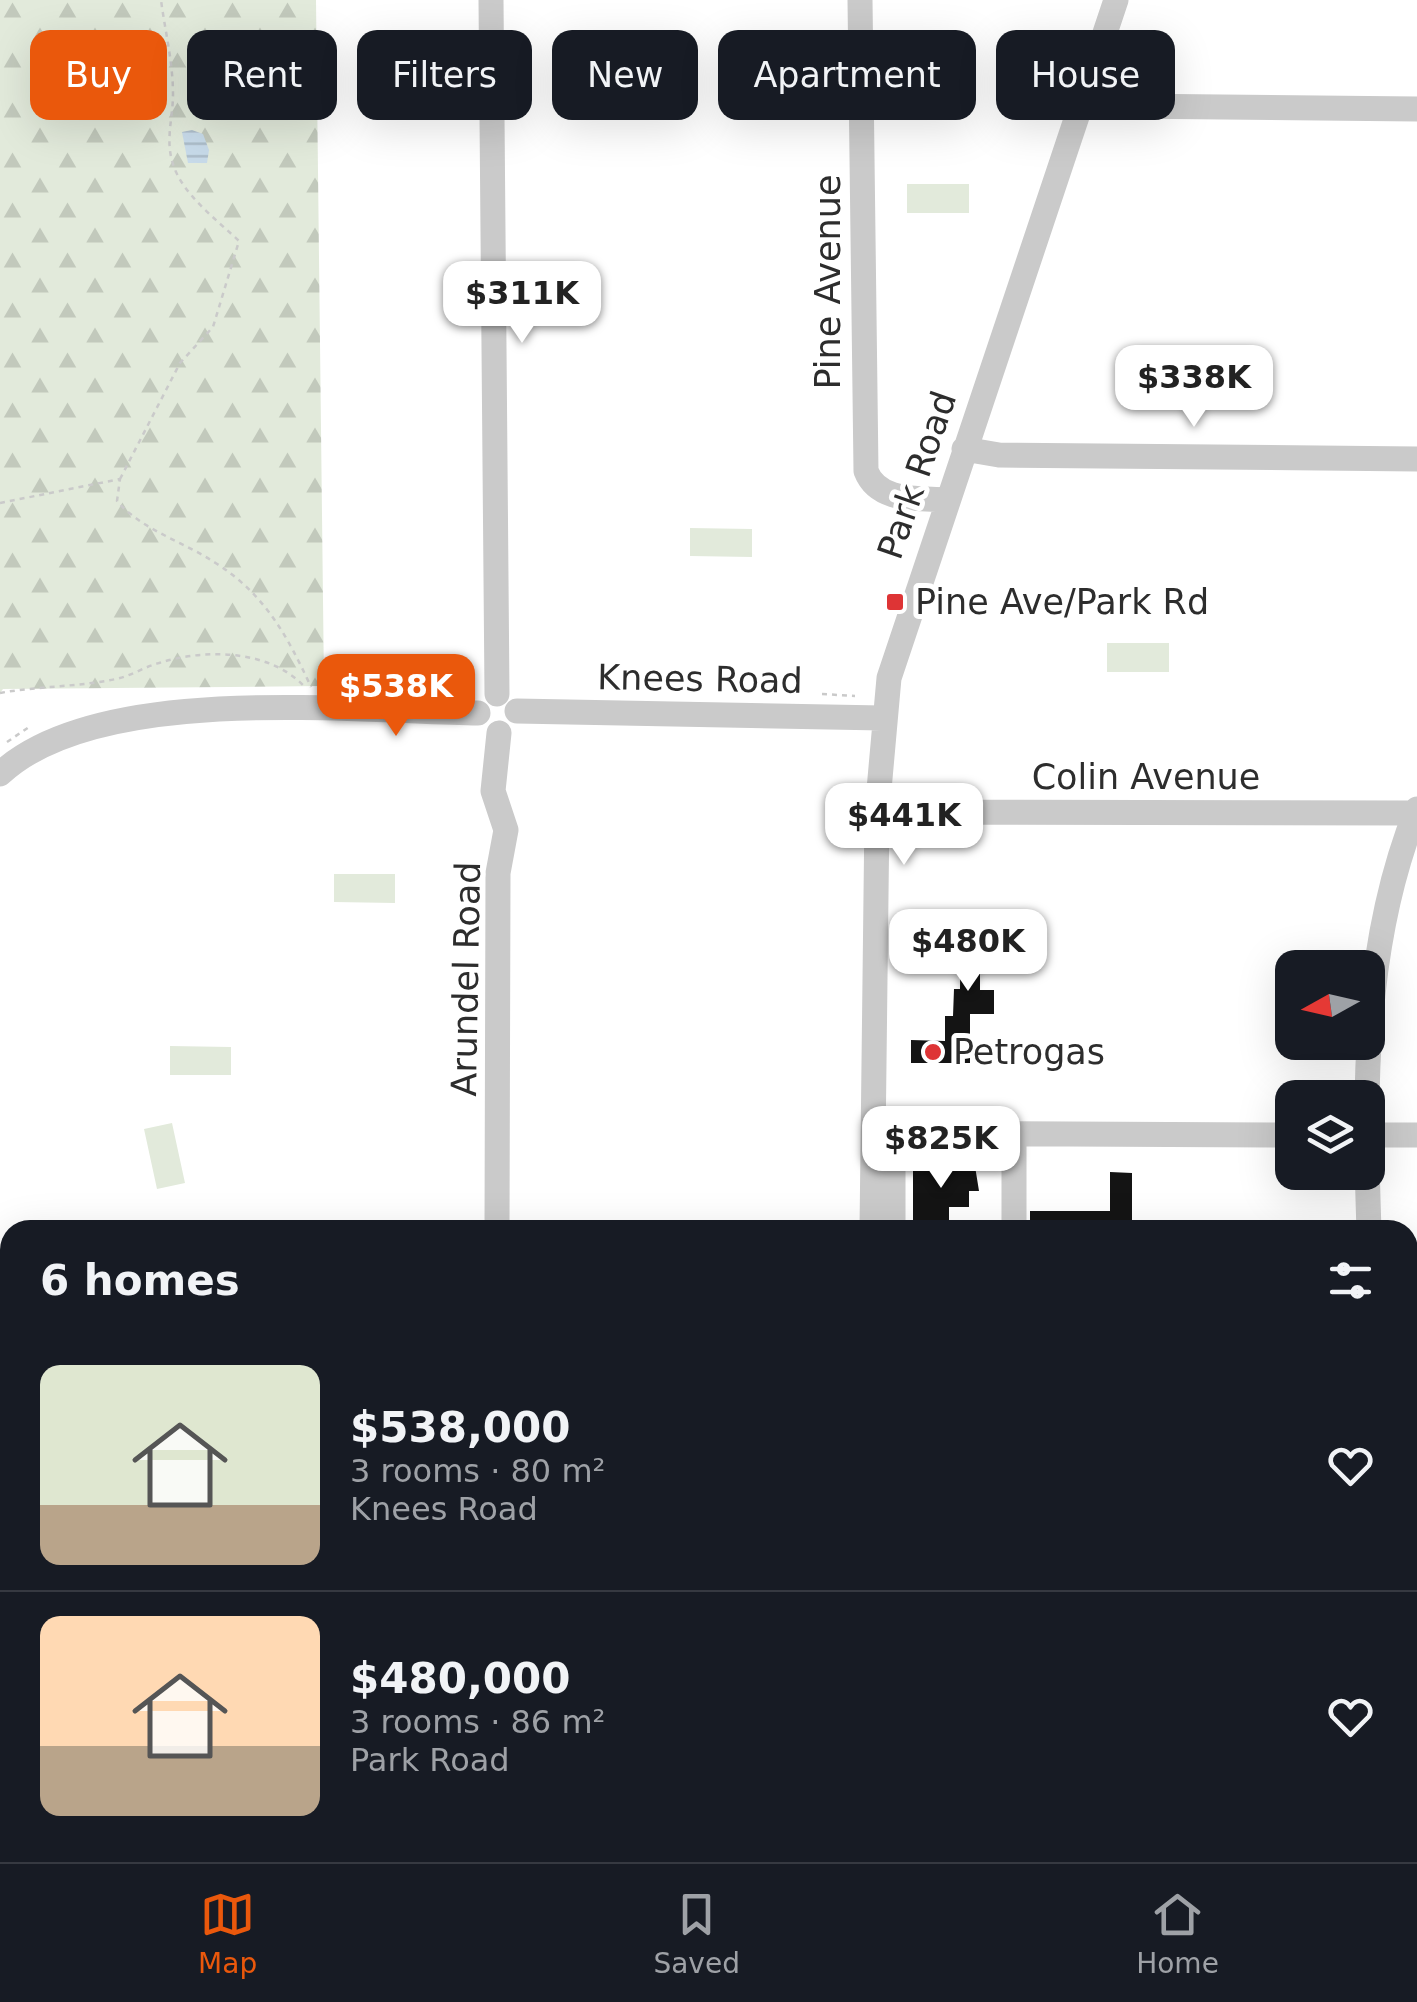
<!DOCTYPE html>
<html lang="en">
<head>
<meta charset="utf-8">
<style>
  :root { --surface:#171b24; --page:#20242c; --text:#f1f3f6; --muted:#9ea1a6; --line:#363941; --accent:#ea580c }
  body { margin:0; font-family:"DejaVu Sans",sans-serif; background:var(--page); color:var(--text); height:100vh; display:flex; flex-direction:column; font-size:38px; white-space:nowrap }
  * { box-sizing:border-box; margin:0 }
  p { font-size:32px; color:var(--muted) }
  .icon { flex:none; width:55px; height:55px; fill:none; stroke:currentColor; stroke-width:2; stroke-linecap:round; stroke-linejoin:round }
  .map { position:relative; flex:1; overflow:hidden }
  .side { position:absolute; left:0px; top:1220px; width:1418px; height:642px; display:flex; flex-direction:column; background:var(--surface); border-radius:30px 30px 0 0; box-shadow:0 10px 40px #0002 }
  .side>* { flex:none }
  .hud { position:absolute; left:30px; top:30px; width:1358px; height:90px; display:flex; gap:20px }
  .needle { width:65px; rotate:262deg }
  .fabs { position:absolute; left:1275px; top:950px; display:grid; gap:20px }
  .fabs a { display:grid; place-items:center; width:110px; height:110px; border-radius:20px; background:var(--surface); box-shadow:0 10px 40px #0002; font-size:50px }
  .price { position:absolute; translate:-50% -85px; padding:0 22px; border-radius:20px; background:#fff; color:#222; font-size:32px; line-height:65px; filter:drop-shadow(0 2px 5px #0008) }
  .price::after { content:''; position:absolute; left:50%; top:60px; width:30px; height:22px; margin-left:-15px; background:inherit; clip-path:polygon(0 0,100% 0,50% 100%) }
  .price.current { background:var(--accent); color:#fff }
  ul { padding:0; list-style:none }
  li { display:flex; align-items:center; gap:30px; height:250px; padding:0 40px }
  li+li { border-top:2px solid var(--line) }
  li span { display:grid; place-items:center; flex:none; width:280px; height:200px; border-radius:20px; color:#555 }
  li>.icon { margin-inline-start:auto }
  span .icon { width:120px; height:120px; fill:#fffc; stroke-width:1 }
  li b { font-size:42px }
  h2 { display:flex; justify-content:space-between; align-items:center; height:120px; padding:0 40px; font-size:42px }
  .chip { padding:0 35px; border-radius:20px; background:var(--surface); box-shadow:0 10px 40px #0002; font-size:35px; line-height:90px }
  .chip.current { background:var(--accent); color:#fff }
  .dock { display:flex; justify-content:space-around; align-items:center; height:140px; border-top:2px solid var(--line); background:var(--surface); font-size:28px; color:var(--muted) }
  .dock a { display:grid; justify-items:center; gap:5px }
  .dock .current { color:var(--accent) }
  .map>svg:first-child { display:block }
  .green { fill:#e2eadb }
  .forest { fill:url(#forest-firs) }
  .water { fill:url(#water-rules) }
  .building { fill:#141414 }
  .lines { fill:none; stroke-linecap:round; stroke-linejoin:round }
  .path { stroke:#cacaca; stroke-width:2.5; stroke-dasharray:5 5; stroke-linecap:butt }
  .minor { stroke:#cacaca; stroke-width:25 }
  .poi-dot { fill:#de3435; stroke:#fff; stroke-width:4 }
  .labels { text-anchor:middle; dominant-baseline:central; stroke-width:10; stroke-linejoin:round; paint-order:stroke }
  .street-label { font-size:35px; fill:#2d2d2d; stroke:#fff }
  .poi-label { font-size:35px; fill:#2d2d2d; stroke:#fff; text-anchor:start }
</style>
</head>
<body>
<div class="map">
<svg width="1417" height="1862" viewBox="0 0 1417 1862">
  <defs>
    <pattern id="forest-firs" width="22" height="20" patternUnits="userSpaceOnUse" patternTransform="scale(2.5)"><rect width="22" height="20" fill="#e2eadb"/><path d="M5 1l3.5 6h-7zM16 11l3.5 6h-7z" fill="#c2c9bc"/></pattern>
    <pattern id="water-rules" width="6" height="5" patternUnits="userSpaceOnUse" patternTransform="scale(2.5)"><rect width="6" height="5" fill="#c7dae9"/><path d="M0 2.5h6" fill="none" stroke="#abbbc8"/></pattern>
  </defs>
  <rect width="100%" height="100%" fill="#fff"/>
  <path class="green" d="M 907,184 L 969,184 L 969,213 L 907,213 Z
    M 690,528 L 752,529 L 752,557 L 690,556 Z
    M 1107,643 L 1169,643 L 1169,672 L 1107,672 Z
    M 334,874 L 395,874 L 395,903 L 334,902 Z
    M 170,1046 L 231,1047 L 231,1075 L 170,1075 Z
    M 172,1123 L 185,1183 L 157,1189 L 144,1129 Z
    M 1408,1685 L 1417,1685 L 1417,1764 L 1408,1767 Z
    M 680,1852 L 1003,1853 L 994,1862 L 673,1862 Z"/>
  <path class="forest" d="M 0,0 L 316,0 L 324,686 L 3,689 L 0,693 Z
    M 10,1413 L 10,1852 L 139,1853 L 139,1862 L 0,1862 L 0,1415 Z"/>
  <path class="water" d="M 192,130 L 203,134 L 209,150 L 207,163 L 188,163 L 182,132 Z"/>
  <path class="building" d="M 961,918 L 979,918 L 979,933 L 1023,934 L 1023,963 L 1006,963 L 1006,954 L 980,954 L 980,990 L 994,990 L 994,1014 L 970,1014 L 970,1063 L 911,1063 L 911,1040 L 945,1041 L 945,1016 L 953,1016 L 954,989 L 960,989 Z
    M 913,1160 L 974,1160 L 979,1191 L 969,1191 L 969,1207 L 949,1207 L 949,1230 L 913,1230 Z
    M 1110,1172 L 1132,1173 L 1132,1230 L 1030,1230 L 1030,1211 L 1110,1211 Z"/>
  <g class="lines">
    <path class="path" d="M 120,479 L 180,363 L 213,327 L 239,241 C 217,220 182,194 173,164 C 165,140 173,118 173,94 C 173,62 165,31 161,0
      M 0,503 L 120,479 L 117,501 C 142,530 182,541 214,562 C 264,593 287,635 311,687
      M 0,693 C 38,686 78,687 116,679 C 131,676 144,667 159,663 C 207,648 269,650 304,686
      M 822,694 L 855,696
      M 7,742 L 29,727"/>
    <path class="minor" d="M 491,0 L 497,694
      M 860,0 L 866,471 C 878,502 917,498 945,500
      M 1082,98 L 1123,106 L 1417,109
      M 964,449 L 999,455 L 1417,459
      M 517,711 L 882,718
      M 0,774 C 97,683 351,711 478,713
      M 877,812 L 1415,813
      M 874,1133 L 1292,1135
      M 1368,1135 L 1417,1135
      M 873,1152 L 893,1167 L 893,1230
      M 497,1230 L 498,873 L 506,830 L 493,791 L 499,733
      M 872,1230 L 877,812 L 889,678 L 1116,0
      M 1014,1230 L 1014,1134
      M 1369,1230 C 1364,1089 1363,942 1417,809
      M 1408,1442 L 1417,1469
      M 1408,1815 L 1417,1815
      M 260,1852 L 260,1862
      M 639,1862 L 645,1852
      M 1007,1862 L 1016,1852"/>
  </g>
  <g class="poi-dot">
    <rect x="885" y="592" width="20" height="20" rx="5"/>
    <circle cx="933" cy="1052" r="10"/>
  </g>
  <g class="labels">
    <g class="street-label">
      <text transform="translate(828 282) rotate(-90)">Pine Avenue</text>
      <text transform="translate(917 475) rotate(-71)">Park Road</text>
      <text transform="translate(700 679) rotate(1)">Knees Road</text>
      <text x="1146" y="777">Colin Avenue</text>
      <text transform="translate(466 979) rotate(-89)">Arundel Road</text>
    </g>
    <g class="poi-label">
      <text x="915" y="602">Pine Ave/Park Rd</text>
      <text x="953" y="1052">Petrogas</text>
    </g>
  </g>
</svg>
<div class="fabs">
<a><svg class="needle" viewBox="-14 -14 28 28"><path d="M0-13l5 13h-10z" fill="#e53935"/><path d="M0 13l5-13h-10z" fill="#9ea1a6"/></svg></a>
<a><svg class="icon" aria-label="layers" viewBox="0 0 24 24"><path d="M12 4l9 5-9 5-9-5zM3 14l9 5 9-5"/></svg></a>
</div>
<b class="price" style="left:522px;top:346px">$311K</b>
<b class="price" style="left:1194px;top:430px">$338K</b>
<b class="price current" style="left:396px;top:739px">$538K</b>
<b class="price" style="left:904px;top:868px">$441K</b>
<b class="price" style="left:968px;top:994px">$480K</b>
<b class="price" style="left:941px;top:1191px">$825K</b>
<div class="hud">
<a class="chip current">Buy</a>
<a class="chip">Rent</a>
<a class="chip">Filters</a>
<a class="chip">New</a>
<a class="chip">Apartment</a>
<a class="chip">House</a>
</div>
<section class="side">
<h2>6 homes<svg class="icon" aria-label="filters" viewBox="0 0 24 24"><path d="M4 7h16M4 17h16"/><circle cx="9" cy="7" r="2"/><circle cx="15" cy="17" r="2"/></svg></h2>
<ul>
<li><span style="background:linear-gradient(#dfe7d0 70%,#b9a48a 0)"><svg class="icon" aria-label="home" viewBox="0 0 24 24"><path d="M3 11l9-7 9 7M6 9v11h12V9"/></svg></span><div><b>$538,000</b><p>3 rooms · 80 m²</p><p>Knees Road</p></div><svg class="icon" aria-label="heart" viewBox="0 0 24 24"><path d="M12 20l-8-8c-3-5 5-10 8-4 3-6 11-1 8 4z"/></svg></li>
<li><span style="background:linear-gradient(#ffd9b3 65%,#b9a48a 0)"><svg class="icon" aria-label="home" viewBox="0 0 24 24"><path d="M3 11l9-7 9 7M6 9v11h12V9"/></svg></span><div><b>$480,000</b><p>3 rooms · 86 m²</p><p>Park Road</p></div><svg class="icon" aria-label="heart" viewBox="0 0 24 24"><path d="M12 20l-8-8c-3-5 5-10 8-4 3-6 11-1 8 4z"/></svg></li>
</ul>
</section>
</div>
<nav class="dock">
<a class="current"><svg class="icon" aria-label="map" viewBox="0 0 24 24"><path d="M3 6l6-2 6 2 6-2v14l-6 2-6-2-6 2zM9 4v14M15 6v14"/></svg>Map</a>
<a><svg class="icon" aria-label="saved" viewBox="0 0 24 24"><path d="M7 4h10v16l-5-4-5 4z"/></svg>Saved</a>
<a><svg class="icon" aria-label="home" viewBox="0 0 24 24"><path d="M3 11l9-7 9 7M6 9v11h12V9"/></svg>Home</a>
</nav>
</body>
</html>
